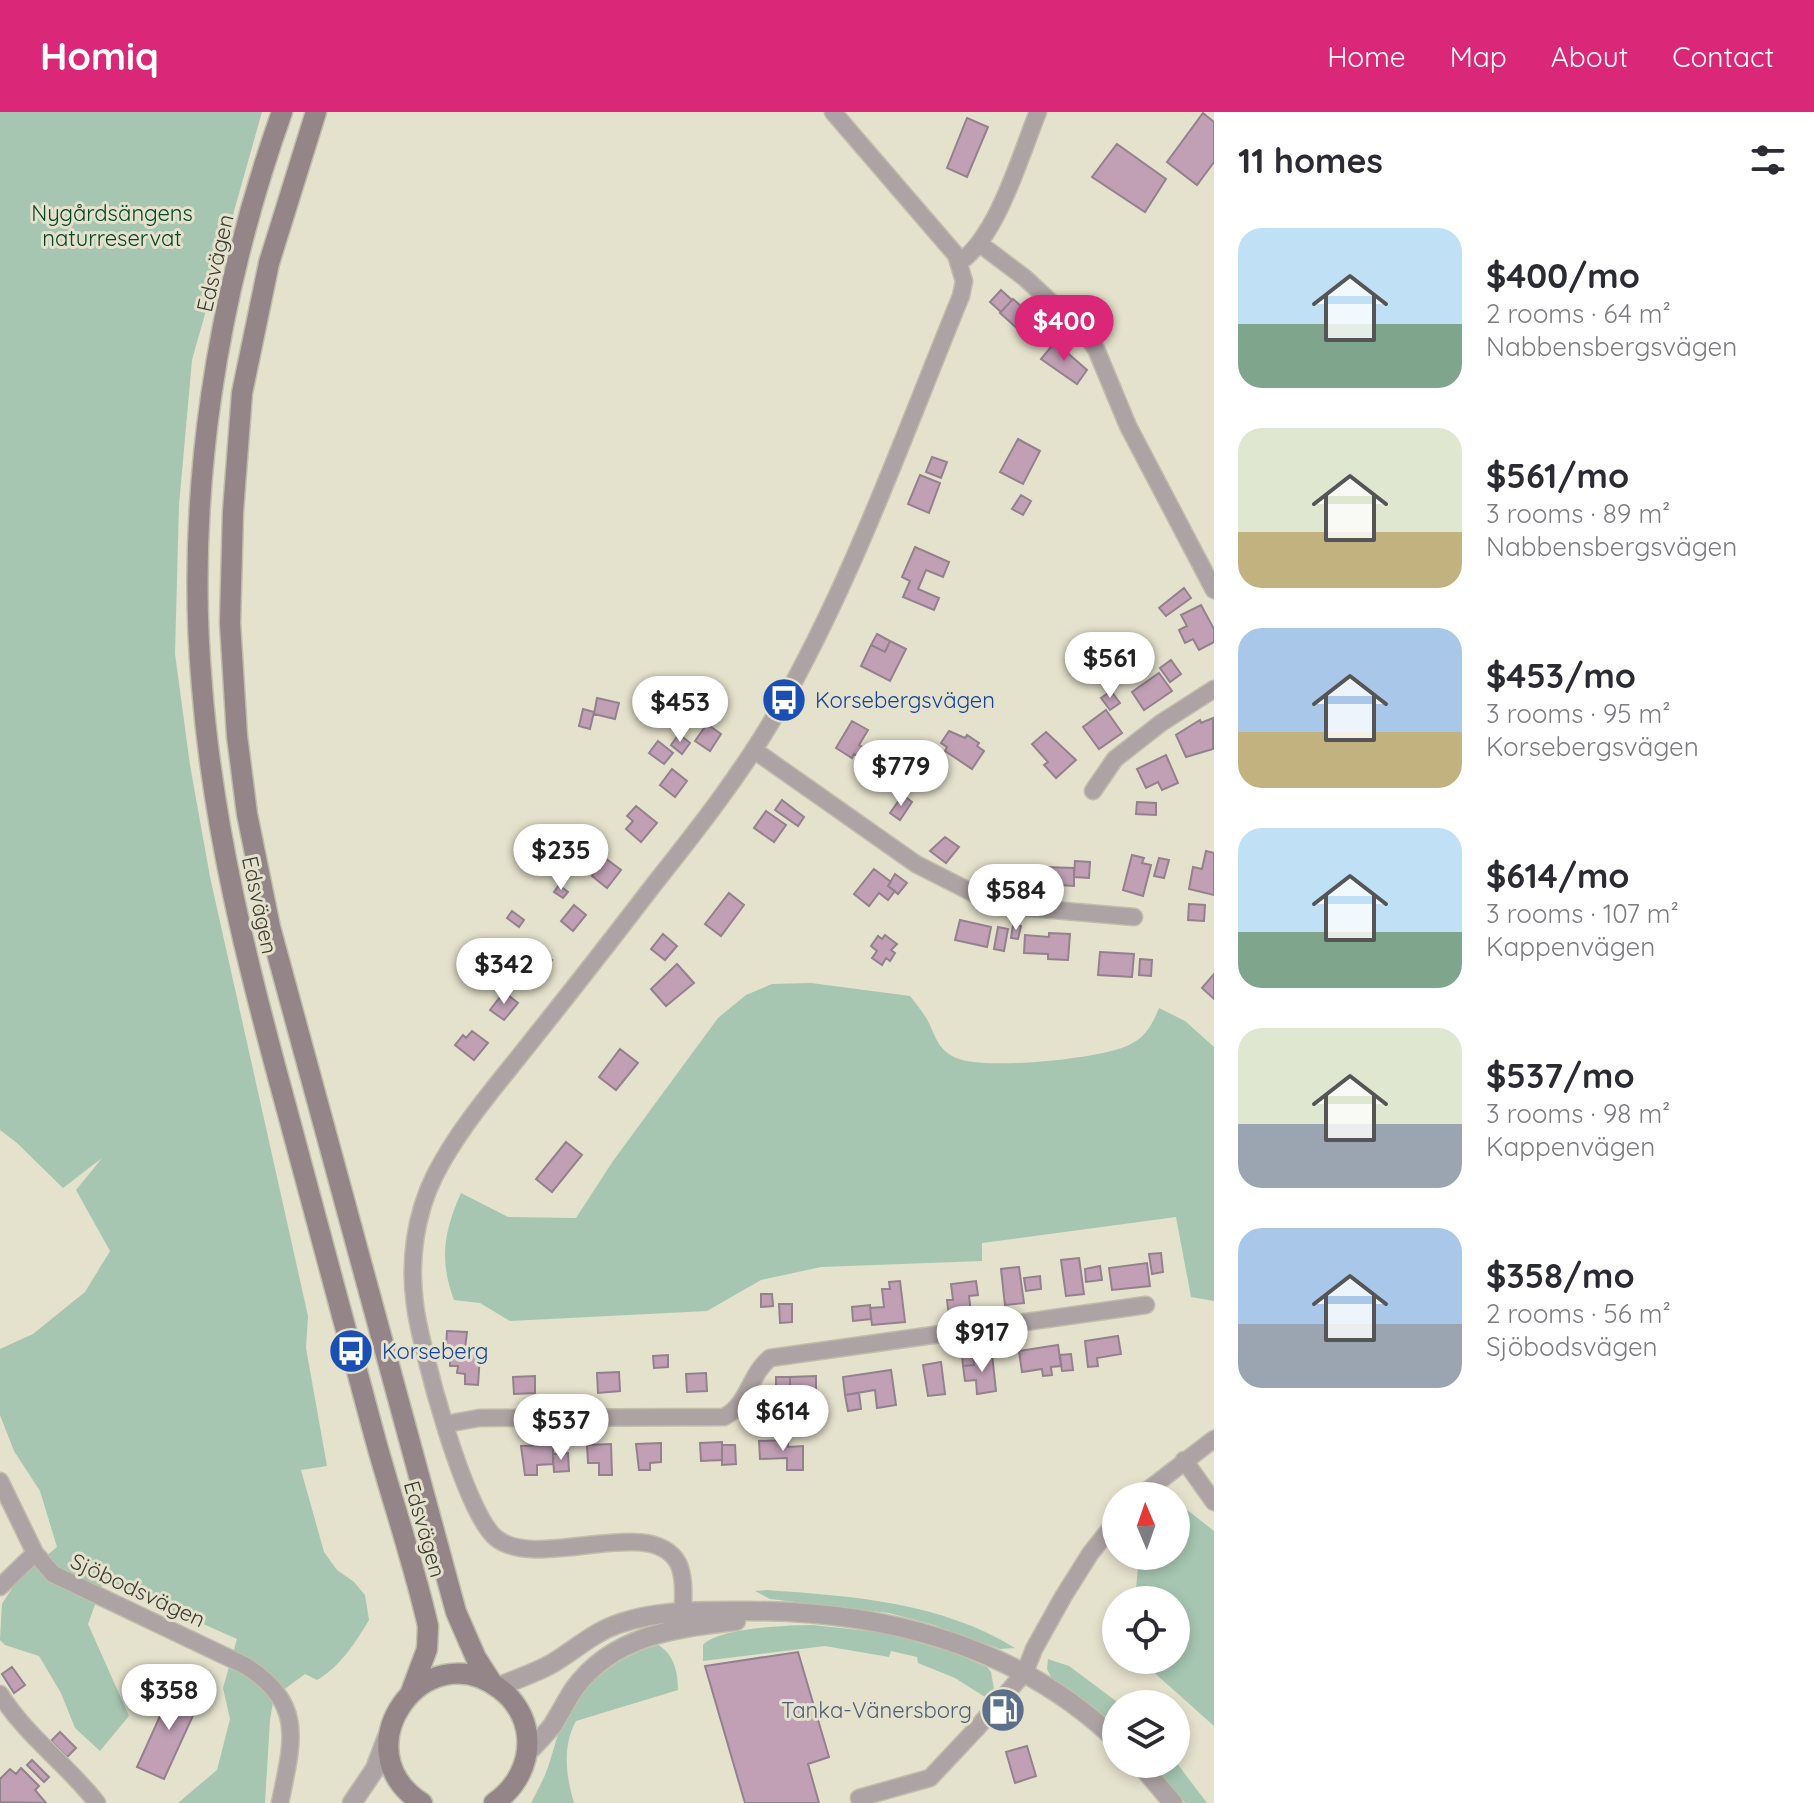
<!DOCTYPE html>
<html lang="en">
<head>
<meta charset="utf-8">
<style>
  :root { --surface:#fff; --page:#f7f7f7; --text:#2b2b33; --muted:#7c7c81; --accent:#db2777 }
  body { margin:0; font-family:Quicksand,sans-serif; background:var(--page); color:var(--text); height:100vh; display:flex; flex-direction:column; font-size:30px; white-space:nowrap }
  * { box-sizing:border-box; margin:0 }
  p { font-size:26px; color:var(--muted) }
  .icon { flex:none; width:44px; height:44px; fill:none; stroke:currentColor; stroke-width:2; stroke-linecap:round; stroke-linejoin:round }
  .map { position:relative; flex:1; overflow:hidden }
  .sheet { display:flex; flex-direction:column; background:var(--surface); width:600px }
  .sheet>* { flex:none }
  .needle { width:52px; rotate:358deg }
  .controls { position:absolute; left:1102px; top:1370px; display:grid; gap:16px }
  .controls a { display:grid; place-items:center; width:88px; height:88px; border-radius:50%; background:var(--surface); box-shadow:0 4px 12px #0003; font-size:40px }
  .price { position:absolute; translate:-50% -68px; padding:0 18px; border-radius:28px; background:#fff; color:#222; font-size:26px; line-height:52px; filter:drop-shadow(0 2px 4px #0008) }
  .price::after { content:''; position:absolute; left:50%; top:48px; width:24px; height:18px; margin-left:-12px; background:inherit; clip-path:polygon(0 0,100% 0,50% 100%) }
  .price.active { background:var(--accent); color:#fff }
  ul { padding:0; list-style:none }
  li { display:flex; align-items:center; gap:24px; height:200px; padding:0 24px }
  li span { display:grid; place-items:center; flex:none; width:224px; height:160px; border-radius:24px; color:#555 }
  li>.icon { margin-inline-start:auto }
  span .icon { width:96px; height:96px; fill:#fffc; stroke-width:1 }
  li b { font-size:34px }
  h2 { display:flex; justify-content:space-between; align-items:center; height:96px; padding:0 24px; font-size:34px }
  header { display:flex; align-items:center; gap:48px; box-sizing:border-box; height:112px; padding:0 40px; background:var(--accent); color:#fff }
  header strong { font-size:38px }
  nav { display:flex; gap:44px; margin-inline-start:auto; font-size:28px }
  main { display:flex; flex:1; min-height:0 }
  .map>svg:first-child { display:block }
  .green { fill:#a6c6b1 }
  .building { fill:#c1a0b6; stroke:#93818d; stroke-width:2 }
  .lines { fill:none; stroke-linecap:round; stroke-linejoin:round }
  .minor-casing { stroke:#bfbdab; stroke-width:19 }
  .tertiary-casing { stroke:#bfbdab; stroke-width:21 }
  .secondary-casing { stroke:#bfbdab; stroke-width:23 }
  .minor { stroke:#ada2a4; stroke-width:16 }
  .tertiary { stroke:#ada2a4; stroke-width:18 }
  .secondary { stroke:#948588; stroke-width:20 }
  .labels { text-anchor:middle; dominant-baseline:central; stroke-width:6; stroke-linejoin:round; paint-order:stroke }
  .park-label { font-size:22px; fill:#044628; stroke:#e4e1cc }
  .street-label { font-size:22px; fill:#3d3c34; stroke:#e4e1cc }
  .transit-label { font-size:22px; fill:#164399; stroke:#e4e1cc; text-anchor:start }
  .service-label { font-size:22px; fill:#4e5e75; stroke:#e4e1cc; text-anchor:end }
</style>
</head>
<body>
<header>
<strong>Homiq</strong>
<nav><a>Home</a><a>Map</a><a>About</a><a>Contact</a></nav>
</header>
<main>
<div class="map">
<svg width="1214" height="1691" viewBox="0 0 1214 1691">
  <rect width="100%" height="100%" fill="#e4e1cc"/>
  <path class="green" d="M 0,0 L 262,0 L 192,248 L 179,393 L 175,542 L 190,653 L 210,765 L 308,1204 L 306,1236 L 327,1354 L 301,1358 L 324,1440 L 337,1458 L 354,1470 L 365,1483 L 369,1508 C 356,1530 340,1555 317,1568 L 305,1562 L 274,1585 L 270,1608 L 265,1691 L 178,1691 L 217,1658 L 230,1607 L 223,1576 L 237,1527 L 104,1468 L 88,1512 L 129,1604 L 100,1639 L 75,1616 L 61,1581 L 39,1544 L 5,1533 L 0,1528 L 2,1492 L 18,1467 L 57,1435 L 40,1379 L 14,1339 L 0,1303 L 0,1237 L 33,1222 L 85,1180 L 110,1139 L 76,1078 L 102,1046 L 63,1076 L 17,1031 L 0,1018 Z
    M 811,871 L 910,884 C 916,892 923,900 928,909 C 935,923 937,935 952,944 C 977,960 1101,947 1129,933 C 1146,925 1152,913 1159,896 L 1185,909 L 1214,935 L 1214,1189 L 1191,1185 L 1176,1105 L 982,1131 L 982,1149 L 821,1155 L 761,1168 L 707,1199 L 510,1209 L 480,1191 L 454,1188 C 439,1148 444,1119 461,1081 L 508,1105 L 576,1106 L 613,1049 L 718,906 L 746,883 L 772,872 Z
    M 1186,1397 L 1214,1419 L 1214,1614 L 1149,1556 L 1146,1548 L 1176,1548 L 1176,1488 L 1135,1488 L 1139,1444 L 1176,1444 L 1176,1398 Z
    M 767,1478 C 851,1484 941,1490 1015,1536 L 1000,1537 L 934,1513 L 889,1501 L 770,1487 L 755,1479 Z
    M 813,1513 L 885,1521 L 951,1540 L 987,1555 L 991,1560 L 994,1577 L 985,1585 L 955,1566 L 918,1551 L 917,1545 L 891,1539 L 889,1545 L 825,1534 L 703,1549 L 703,1533 C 718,1516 789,1513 813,1513 Z
    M 658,1533 C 674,1542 678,1560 678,1578 L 576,1609 C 562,1634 566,1664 574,1691 L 531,1691 C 536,1682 541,1672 545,1663 C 553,1644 556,1622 566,1604 C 586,1569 619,1544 658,1533 Z
    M 1048,1547 L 1069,1554 L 1120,1592 L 1116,1592 L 1116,1614 L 1090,1592 L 1051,1565 L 1047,1557 Z
    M 1176,1650 L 1207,1691 L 1185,1691 L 1154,1652 Z"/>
  <path class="building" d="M 1203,1 L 1214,10 L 1214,50 L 1197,73 L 1167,50 Z
    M 967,6 L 988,15 L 967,65 L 947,56 Z
    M 1117,32 L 1166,67 L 1145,100 L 1092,65 Z
    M 1001,178 L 1012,188 L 1001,200 L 990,190 Z
    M 1013,187 L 1041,212 L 1028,226 L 1000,201 Z
    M 1055,230 L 1087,258 L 1077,272 L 1041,247 Z
    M 1018,327 L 1040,339 L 1023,372 L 1000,360 Z
    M 932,345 L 947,350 L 941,366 L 926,360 Z
    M 920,363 L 940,371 L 929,401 L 908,392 Z
    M 1021,383 L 1031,389 L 1023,403 L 1012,397 Z
    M 915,435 L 949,450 L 943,465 L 926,458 L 918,477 L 939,486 L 934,498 L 903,485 L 910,469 L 902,465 Z
    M 1184,476 L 1191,486 L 1166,504 L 1159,496 Z
    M 1201,493 L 1214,517 L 1214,530 L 1199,538 L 1193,527 L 1185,531 L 1179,518 L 1187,514 L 1181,503 Z
    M 877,522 L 890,529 L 885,540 L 871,533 Z
    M 890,529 L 906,537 L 890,569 L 861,554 L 871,533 L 885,540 Z
    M 1171,548 L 1181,562 L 1170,570 L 1160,556 Z
    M 1159,561 L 1172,579 L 1144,598 L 1132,580 Z
    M 1111,579 L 1120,591 L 1110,598 L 1101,586 Z
    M 597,586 L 619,591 L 615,607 L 594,602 Z
    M 583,597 L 594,600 L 590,617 L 579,614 Z
    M 1106,598 L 1122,621 L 1099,637 L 1083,615 Z
    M 1213,606 L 1213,637 L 1186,645 L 1176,623 L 1200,608 L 1201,611 Z
    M 852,609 L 868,618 L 859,633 L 869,639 L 864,648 L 854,642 L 852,646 L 836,636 Z
    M 707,612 L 721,622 L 710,639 L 695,629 Z
    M 949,619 L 965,626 L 967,623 L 979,631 L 977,634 L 984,639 L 972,657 L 945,639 L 947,635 L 941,631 Z
    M 1046,620 L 1076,648 L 1056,666 L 1044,653 L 1048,650 L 1032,632 Z
    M 679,622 L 690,631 L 682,642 L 671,633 Z
    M 658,629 L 673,641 L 664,652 L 649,641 Z
    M 1166,643 L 1178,671 L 1162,678 L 1158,670 L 1146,676 L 1137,657 Z
    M 672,657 L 687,669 L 675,685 L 660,673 Z
    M 903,683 L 912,690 L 900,708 L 890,701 Z
    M 782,688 L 804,705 L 798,714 L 775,698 Z
    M 1137,690 L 1156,691 L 1156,703 L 1136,702 Z
    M 636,694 L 657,711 L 641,730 L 626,717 L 633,709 L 627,704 Z
    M 766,699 L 786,713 L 774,730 L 754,716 Z
    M 945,725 L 959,735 L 946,751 L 930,739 Z
    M 1206,739 L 1214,741 L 1214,783 L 1189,777 L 1193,755 L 1202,757 Z
    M 1132,743 L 1144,746 L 1142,751 L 1151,753 L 1143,784 L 1123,778 Z
    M 599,746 L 603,750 L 605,746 L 621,758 L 607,776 L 592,764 L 593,762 L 589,758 Z
    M 1159,746 L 1169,748 L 1164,766 L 1154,764 Z
    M 1075,749 L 1090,750 L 1089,766 L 1074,765 Z
    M 1044,755 L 1074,756 L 1074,774 L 1043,772 Z
    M 874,757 L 891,770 L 888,774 L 895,779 L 888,788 L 879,781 L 869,794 L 854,782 Z
    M 895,762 L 907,771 L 898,782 L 888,774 Z
    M 559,773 L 568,780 L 563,786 L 554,780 Z
    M 729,781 L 744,793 L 721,824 L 705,812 Z
    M 1189,792 L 1205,793 L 1204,809 L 1188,808 Z
    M 574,793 L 586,803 L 573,819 L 561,809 Z
    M 512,799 L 524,808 L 519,815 L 507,806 Z
    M 960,808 L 991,815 L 987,835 L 955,828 Z
    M 1013,813 L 1021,814 L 1018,827 L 1011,826 Z
    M 998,815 L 1008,817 L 1004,839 L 994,837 Z
    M 1049,821 L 1070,822 L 1068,848 L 1048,847 L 1048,842 L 1024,841 L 1025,823 L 1049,825 Z
    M 663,822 L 677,834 L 665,848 L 651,837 Z
    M 885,823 L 897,832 L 891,838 L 895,841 L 890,849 L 886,846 L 882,853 L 872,846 L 877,839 L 871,834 L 878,824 L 882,827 Z
    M 537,837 L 552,848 L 539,864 L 525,853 Z
    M 1100,840 L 1134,842 L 1132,865 L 1098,863 Z
    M 1140,847 L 1152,848 L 1151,864 L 1139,863 Z
    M 477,848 L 487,856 L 483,861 L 473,854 Z
    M 677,852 L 694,871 L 666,894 L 651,877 Z
    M 1214,862 L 1214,887 L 1202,876 Z
    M 504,880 L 518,891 L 504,908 L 490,898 Z
    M 472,919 L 488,931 L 474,948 L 455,933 L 463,923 L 466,926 Z
    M 620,937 L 638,951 L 616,978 L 599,965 Z
    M 566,1030 L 582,1043 L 552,1080 L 536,1067 Z
    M 1161,1141 L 1163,1160 L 1152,1162 L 1149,1142 Z
    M 1079,1146 L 1084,1182 L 1066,1184 L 1061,1148 Z
    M 1147,1151 L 1150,1174 L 1112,1178 L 1109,1156 Z
    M 1100,1154 L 1102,1168 L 1086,1170 L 1085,1157 Z
    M 1019,1155 L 1024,1191 L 1005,1193 L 1001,1157 Z
    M 1040,1164 L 1041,1177 L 1026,1179 L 1024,1166 Z
    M 900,1169 L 905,1210 L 872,1213 L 870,1196 L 884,1195 L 882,1177 L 890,1177 L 889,1170 Z
    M 976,1169 L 978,1183 L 969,1184 L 971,1201 L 949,1204 L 947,1188 L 953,1188 L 951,1172 Z
    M 761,1182 L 772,1182 L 773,1194 L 761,1195 Z
    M 779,1192 L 792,1192 L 792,1210 L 780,1211 Z
    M 870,1193 L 871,1207 L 853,1209 L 852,1195 Z
    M 447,1219 L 467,1220 L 465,1237 L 446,1235 Z
    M 1118,1224 L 1121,1242 L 1097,1246 L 1098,1254 L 1088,1255 L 1085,1229 Z
    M 1058,1233 L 1061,1254 L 1051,1255 L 1052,1263 L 1043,1264 L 1042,1257 L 1022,1260 L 1019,1239 Z
    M 973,1241 L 974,1253 L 963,1254 L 962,1242 Z
    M 459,1242 L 480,1243 L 478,1273 L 465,1272 L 465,1262 L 457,1261 L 458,1254 L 450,1254 L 450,1247 L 459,1247 Z
    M 992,1242 L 996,1279 L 977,1282 L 976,1268 L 965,1269 L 963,1254 L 974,1253 L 973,1244 Z
    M 1071,1242 L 1073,1258 L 1062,1259 L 1060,1243 Z
    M 668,1243 L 668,1255 L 654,1256 L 653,1244 Z
    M 941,1250 L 945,1282 L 928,1284 L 923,1253 Z
    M 891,1258 L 896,1293 L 877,1296 L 875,1278 L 845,1283 L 843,1265 Z
    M 619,1260 L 620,1279 L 598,1281 L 597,1261 Z
    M 706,1261 L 707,1279 L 687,1280 L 686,1262 Z
    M 535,1264 L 535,1281 L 514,1282 L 513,1265 Z
    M 816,1264 L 816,1282 L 790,1282 L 790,1265 Z
    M 776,1265 L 790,1265 L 790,1276 L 776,1276 Z
    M 790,1276 L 790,1299 L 770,1299 L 769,1277 Z
    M 859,1281 L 861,1297 L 848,1299 L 845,1283 Z
    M 788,1328 L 788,1335 L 803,1334 L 803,1358 L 787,1358 L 787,1346 L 760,1347 L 759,1329 Z
    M 722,1330 L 722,1348 L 701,1349 L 700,1331 Z
    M 661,1331 L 661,1350 L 650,1351 L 650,1358 L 639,1358 L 636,1332 Z
    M 611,1332 L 612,1363 L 599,1363 L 599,1351 L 588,1351 L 587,1333 Z
    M 553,1333 L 553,1352 L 537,1353 L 537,1363 L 525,1363 L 521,1334 Z
    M 722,1333 L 735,1333 L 736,1352 L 722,1353 Z
    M 568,1341 L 569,1359 L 554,1360 L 553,1342 Z
    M 798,1540 L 829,1645 L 808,1652 L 819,1691 L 745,1691 L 705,1554 Z
    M 12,1555 L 25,1573 L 14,1581 L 2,1562 Z
    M 174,1573 L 201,1586 L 164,1667 L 137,1655 Z
    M 60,1620 L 76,1636 L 67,1645 L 51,1629 Z
    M 1027,1634 L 1036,1664 L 1015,1671 L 1006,1640 Z
    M 32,1648 L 49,1665 L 44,1670 L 27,1653 Z
    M 21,1656 L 39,1674 L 35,1678 L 46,1691 L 0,1690 L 0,1667 L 10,1657 L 16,1662 Z"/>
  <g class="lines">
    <g class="minor-casing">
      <path id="minor" d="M 980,132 L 1025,166 L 1086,223 L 1096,237 L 1128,314 L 1214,478
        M 960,150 C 998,123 1020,44 1038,0
        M 754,638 L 916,752 L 977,783 L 1019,795 L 1134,805
        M 1093,679 L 1115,647 L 1161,611 L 1214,577
        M 446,1312 L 479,1306 L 724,1305 C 749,1292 749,1263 770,1246 L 1146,1193
        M 1184,1348 L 1214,1390
        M 0,1369 L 35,1441 L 53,1462 L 246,1554 C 306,1592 292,1631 280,1691
        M 1140,1384 L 1214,1327
        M 0,1475 L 35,1441
        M 683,1500 C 683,1485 685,1465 678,1451 C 651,1401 538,1460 496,1426 C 464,1400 421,1237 415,1193 C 409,1149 415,1103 435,1063 C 461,1012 502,967 537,922 C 577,872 616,822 655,771 C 698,717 741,662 776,602 C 852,470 903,325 961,184 L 964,169 L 956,143 L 833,0
        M 0,1582 C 26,1624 67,1652 97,1691
        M 859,1686 L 930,1666 L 977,1616 L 1025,1560 L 1034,1537 L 1063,1485 L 1090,1442 L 1116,1409"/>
    </g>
    <g class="tertiary-casing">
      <path id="tertiary" d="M 498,1575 C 516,1567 536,1561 553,1551 C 576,1537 595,1519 621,1511 C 659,1498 702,1499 741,1499 C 878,1498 1015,1531 1116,1628
        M 526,1642 C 535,1633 544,1624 552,1614 C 560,1602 566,1589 574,1577 C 613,1523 675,1516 736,1509
        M 1140,1652 L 1173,1691
        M 352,1691 L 375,1657 L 387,1625"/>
    </g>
    <g class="secondary-casing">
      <path id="secondary" d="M 282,0 C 217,183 185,381 202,575 C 213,716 247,851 284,987 C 314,1100 344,1213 375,1326 C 392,1388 414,1452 428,1514 L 427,1537 L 411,1580
        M 316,0 L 269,151 L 242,281 L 233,400 L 230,511 L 237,624 L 247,702 L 270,815 L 456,1500 L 476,1546 L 492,1571
        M 422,1691 C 340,1639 424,1519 500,1577 C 515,1588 525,1605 527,1623 C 530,1651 516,1676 494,1691"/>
    </g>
    <use href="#minor" class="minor"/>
    <use href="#tertiary" class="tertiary"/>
    <use href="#secondary" class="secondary"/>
  </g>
  <defs>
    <g id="bus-disc" transform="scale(2.3)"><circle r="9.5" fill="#1a4fb4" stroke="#e4e1cc"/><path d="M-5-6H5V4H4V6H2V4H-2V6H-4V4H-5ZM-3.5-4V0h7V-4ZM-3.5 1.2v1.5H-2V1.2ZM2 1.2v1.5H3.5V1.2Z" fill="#fff"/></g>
    <g id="fuel-disc" transform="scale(2.3)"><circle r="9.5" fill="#5c6f8a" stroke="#e4e1cc"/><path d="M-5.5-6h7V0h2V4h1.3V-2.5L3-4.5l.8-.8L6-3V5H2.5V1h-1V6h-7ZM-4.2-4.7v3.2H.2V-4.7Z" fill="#fff"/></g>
  </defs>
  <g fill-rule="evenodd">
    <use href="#bus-disc" x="784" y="588"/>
    <use href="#bus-disc" x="351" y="1239"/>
    <use href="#fuel-disc" x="1003" y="1598"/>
  </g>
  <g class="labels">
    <g class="park-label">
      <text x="112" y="101">Nygårdsängens<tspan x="112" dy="25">naturreservat</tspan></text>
    </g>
    <g class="street-label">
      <text transform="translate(215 151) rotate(-77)">Edsvägen</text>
      <text transform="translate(260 793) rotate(78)">Edsvägen</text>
      <text transform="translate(425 1417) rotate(74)">Edsvägen</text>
      <text transform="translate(138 1478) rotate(25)">Sjöbodsvägen</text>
    </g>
    <g class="transit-label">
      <text x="815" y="588">Korsebergsvägen</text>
      <text x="382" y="1239">Korseberg</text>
    </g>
    <g class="service-label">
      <text x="972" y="1598">Tanka-Vänersborg</text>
    </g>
  </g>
</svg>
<div class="controls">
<a><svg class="needle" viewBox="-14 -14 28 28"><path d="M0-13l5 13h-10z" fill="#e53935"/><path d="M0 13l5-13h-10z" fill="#7c7c81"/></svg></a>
<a><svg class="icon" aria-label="locate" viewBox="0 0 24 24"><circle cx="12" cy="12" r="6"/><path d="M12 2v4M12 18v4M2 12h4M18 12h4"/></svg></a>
<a><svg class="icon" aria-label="layers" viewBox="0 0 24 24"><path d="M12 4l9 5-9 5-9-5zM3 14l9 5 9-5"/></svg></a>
</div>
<b class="price active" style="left:1064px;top:251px">$400</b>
<b class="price" style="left:1110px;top:588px">$561</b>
<b class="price" style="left:680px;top:632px">$453</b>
<b class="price" style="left:901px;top:696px">$779</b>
<b class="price" style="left:561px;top:780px">$235</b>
<b class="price" style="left:1016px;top:820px">$584</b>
<b class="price" style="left:504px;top:894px">$342</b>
<b class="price" style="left:982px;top:1262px">$917</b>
<b class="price" style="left:783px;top:1341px">$614</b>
<b class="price" style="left:561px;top:1350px">$537</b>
<b class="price" style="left:169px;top:1620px">$358</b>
</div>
<section class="sheet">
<h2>11 homes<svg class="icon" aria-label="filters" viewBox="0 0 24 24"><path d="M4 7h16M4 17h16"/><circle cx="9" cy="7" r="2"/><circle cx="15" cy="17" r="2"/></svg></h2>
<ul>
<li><span style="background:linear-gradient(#bfe0f5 60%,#7fa58c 0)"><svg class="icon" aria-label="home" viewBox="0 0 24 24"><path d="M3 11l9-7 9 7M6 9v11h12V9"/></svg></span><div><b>$400/mo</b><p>2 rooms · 64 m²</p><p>Nabbensbergsvägen</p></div></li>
<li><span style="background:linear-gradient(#dfe7d0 65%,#c2b280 0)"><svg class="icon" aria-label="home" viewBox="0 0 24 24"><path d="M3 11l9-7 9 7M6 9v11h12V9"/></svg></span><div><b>$561/mo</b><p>3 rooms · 89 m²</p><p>Nabbensbergsvägen</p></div></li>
<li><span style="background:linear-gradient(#a9c7e8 65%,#c2b280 0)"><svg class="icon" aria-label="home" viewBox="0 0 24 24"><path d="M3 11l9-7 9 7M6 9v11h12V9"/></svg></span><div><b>$453/mo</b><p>3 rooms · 95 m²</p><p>Korsebergsvägen</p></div></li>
<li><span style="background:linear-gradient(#bfe0f5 65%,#7fa58c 0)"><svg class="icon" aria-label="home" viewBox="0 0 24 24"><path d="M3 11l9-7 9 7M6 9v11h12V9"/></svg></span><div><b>$614/mo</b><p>3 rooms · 107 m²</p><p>Kappenvägen</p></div></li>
<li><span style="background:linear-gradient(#dfe7d0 60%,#9aa5b1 0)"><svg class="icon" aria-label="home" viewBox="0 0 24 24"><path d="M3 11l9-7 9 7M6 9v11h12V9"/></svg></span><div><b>$537/mo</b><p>3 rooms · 98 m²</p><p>Kappenvägen</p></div></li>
<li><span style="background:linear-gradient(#a9c7e8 60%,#9aa5b1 0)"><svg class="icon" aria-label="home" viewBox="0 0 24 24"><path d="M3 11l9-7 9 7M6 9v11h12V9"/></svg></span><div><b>$358/mo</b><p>2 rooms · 56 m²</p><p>Sjöbodsvägen</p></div></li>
</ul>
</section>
</main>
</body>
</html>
